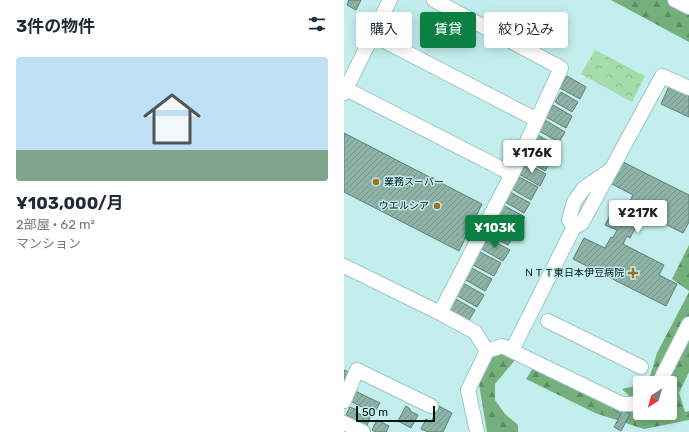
<!DOCTYPE html>
<html lang="ja">
<head>
<meta charset="utf-8">
<style>
  :root { --surface:#fff; --page:#f2f2f3; --text:#1f2937; --muted:#747a83; --accent:#0b8043 }
  body { margin:0; font-family:Rubik,"Noto Sans JP",sans-serif; background:var(--page); color:var(--text); height:100vh; display:flex; flex-direction:column; font-size:15px; white-space:nowrap }
  * { box-sizing:border-box; margin:0 }
  p { font-size:13px; color:var(--muted) }
  .icon { flex:none; width:22px; height:22px; fill:none; stroke:currentColor; stroke-width:2; stroke-linecap:round; stroke-linejoin:round }
  .map { position:relative; flex:1; overflow:hidden }
  .panel { display:flex; flex-direction:column; background:var(--surface); width:344px }
  .panel>* { flex:none }
  .top-card { position:absolute; left:12px; top:12px; width:273px; height:36px; display:flex; gap:8px }
  .needle { width:26px; rotate:217deg }
  .tools { position:absolute; left:289px; top:376px; display:grid; gap:8px }
  .tools a { display:grid; place-items:center; width:44px; height:44px; border-radius:4px; background:var(--surface); box-shadow:0 2px 10px #0003; font-size:20px }
  .scale { position:absolute; left:12px; bottom:10px; width:79px; box-sizing:border-box; padding-left:4px; border:2px solid #031212; border-top:0; font-size:11px; line-height:14px; white-space:nowrap; color:#031212; -webkit-text-stroke:3px #c3eeed; paint-order:stroke }
  .price { position:absolute; translate:-50% -34px; padding:0 9px; border-radius:4px; background:#fff; color:#222; font-size:13px; line-height:26px; filter:drop-shadow(0 1px 2px #0008) }
  .price::after { content:''; position:absolute; left:50%; top:24px; width:12px; height:9px; margin-left:-6px; background:inherit; clip-path:polygon(0 0,100% 0,50% 100%) }
  .price.current { background:var(--accent); color:#fff }
  ul { padding:0; list-style:none }
  li { display:grid; align-content:center; gap:8px; height:212px; padding:0 16px }
  li span { display:grid; place-items:center; height:124px; border-radius:4px; color:#555 }
  li>.icon { margin-inline-start:auto }
  span .icon { width:72px; height:72px; fill:#fffc; stroke-width:1 }
  li b { font-size:17px }
  h2 { display:flex; justify-content:space-between; align-items:center; height:48px; padding:0 16px; font-size:17px }
  .tag { padding:0 14px; border-radius:4px; background:var(--surface); box-shadow:0 2px 10px #0003; font-size:14px; line-height:36px }
  .tag.current { background:var(--accent); color:#fff }
  main { display:flex; flex:1; min-height:0 }
  .map>svg:first-child { display:block }
  .forest { fill:url(#forest-firs) }
  .park { fill:url(#park-crowns) }
  .building { fill:url(#building-hatch); stroke:#5d8074 }
  .lines { fill:none; stroke-linecap:round; stroke-linejoin:round }
  .minor-casing { stroke:#9dc6c6; stroke-width:16 }
  .minor { stroke:#fff; stroke-width:14 }
  .poi-dot { fill:#9d7221; stroke:#c3eeed; stroke-width:1.5 }
  .labels { text-anchor:middle; dominant-baseline:central; stroke-width:3; stroke-linejoin:round; paint-order:stroke }
  .poi-label { font-size:10px; fill:#031212; stroke:#c3eeed; text-anchor:end }
</style>
</head>
<body>
<main>
<section class="panel">
<h2>3件の物件<svg class="icon" aria-label="filters" viewBox="0 0 24 24"><path d="M4 7h16M4 17h16"/><circle cx="9" cy="7" r="2"/><circle cx="15" cy="17" r="2"/></svg></h2>
<ul>
<li><span style="background:linear-gradient(#bfe0f5 75%,#7fa58c 0)"><svg class="icon" aria-label="home" viewBox="0 0 24 24"><path d="M3 11l9-7 9 7M6 9v11h12V9"/></svg></span><div><b>¥103,000/月</b><p>2部屋 · 62 m²</p><p>マンション</p></div></li>
</ul>
</section>
<div class="map">
<svg width="345" height="432" viewBox="0 0 345 432">
  <defs>
    <pattern id="forest-firs" width="22" height="20" patternUnits="userSpaceOnUse"><rect width="22" height="20" fill="#74af7c"/><path d="M5 1l3.5 6h-7zM16 11l3.5 6h-7z" fill="#5d8d64"/></pattern>
    <pattern id="park-crowns" width="20" height="18" patternUnits="userSpaceOnUse"><rect width="20" height="18" fill="#a4dcab"/><path d="M2 6a3 3 0 1 1 6 0M12 15a3 3 0 1 1 6 0" fill="none" stroke="#8cbc92"/></pattern>
    <pattern id="building-hatch" width="6" height="6" patternUnits="userSpaceOnUse"><rect width="6" height="6" fill="#8eb3a6"/><path d="M-1 1l2-2M0 6l6-6M5 7l2-2" fill="none" stroke="#79998e"/></pattern>
  </defs>
  <rect width="100%" height="100%" fill="#c3eeed"/>
  <path class="forest" d="M 267,0 L 334,0 L 345,5 L 345,42 Z
    M 345,245 L 345,291 L 328,279 Z
    M 345,292 L 345,372 L 335,393 L 341,412 L 345,411 L 345,420 L 300,429 L 251,413 L 182,379 L 189,368 L 295,406 L 278,389 L 296,385 L 296,413 L 326,413 L 326,383 L 304,383 L 313,353 Z
    M 160,353 L 171,360 L 151,384 L 151,400 L 161,414 L 174,425 L 174,432 L 143,432 L 134,378 L 142,358 Z"/>
  <path class="park" d="M 251,50 L 301,76 L 288,102 L 237,74 Z"/>
  <path class="building" d="M 5,0 L 17,0 L 12,10 L 3,5 Z
    M 223,76 L 242,87 L 236,99 L 216,88 Z
    M 325,86 L 345,96 L 345,117 L 317,104 Z
    M 217,92 L 234,102 L 228,112 L 211,102 Z
    M 209,105 L 228,116 L 222,128 L 202,117 Z
    M 201,120 L 221,132 L 215,142 L 195,131 Z
    M 0,133 L 138,204 L 115,251 L 0,192 Z
    M 194,135 L 214,147 L 209,157 L 188,145 Z
    M 186,149 L 207,160 L 201,171 L 180,159 Z
    M 277,161 L 345,195 L 345,222 L 339,233 L 295,211 L 291,219 L 295,221 L 286,238 L 283,236 L 279,244 L 320,265 L 315,275 L 333,284 L 322,306 L 229,259 L 240,238 L 261,248 L 267,237 L 269,238 L 273,230 L 261,225 L 270,208 L 280,213 L 289,195 L 266,183 Z
    M 179,162 L 202,174 L 196,186 L 173,173 Z
    M 173,176 L 194,187 L 187,200 L 166,188 Z
    M 166,192 L 186,203 L 180,213 L 161,202 Z
    M 159,205 L 181,217 L 174,228 L 153,216 Z
    M 150,220 L 172,232 L 164,245 L 143,234 Z
    M 142,237 L 166,250 L 159,261 L 136,248 Z
    M 134,251 L 157,263 L 150,276 L 127,264 Z
    M 126,267 L 148,279 L 141,291 L 120,279 Z
    M 119,283 L 140,295 L 133,307 L 112,295 Z
    M 110,298 L 131,310 L 124,322 L 104,311 Z
    M 0,370 L 5,372 L 0,383 Z
    M 11,391 L 36,403 L 30,413 L 6,401 Z
    M 62,406 L 66,409 L 66,411 L 74,415 L 67,428 L 54,421 Z
    M 95,406 L 108,413 L 99,432 L 84,432 L 77,429 L 82,419 L 87,422 Z
    M 272,406 L 286,414 L 277,431 L 270,427 L 277,414 L 270,410 Z
    M 6,407 L 13,410 L 13,413 L 18,415 L 20,412 L 27,415 L 22,428 L 10,423 L 12,420 L 2,415 Z
    M 33,420 L 45,426 L 42,432 L 32,432 L 28,430 Z"/>
  <g class="lines">
    <g class="minor-casing">
      <path id="minor" d="M 90,0 L 217,68 L 168,174 L 96,313
        M 331,0 L 345,7
        M 29,35 L 193,120
        M 2,89 L 168,174
        M 0,93 L 46,0
        M 230,227 L 225,220 L 230,202 L 240,188 L 265,171
        M 0,266 L 96,313 L 131,332 L 143,351
        M 204,321 L 297,367
        M 168,350 L 230,227 L 238,223 L 318,76 L 345,88
        M 315,383 L 345,324
        M 0,401 L 13,370 L 87,406
        M 0,423 L 19,432
        M 133,432 L 124,390 L 143,351 L 158,346 L 278,404 L 291,404 L 296,402"/>
    </g>
    <use href="#minor" class="minor"/>
  </g>
  <g class="poi-dot">
    <circle cx="32" cy="182" r="4"/>
    <circle cx="93" cy="206" r="4"/>
    <path d="M287 267h4v4h4v4h-4v4h-4v-4h-4v-4h4z"/>
  </g>
  <g class="labels">
    <g class="poi-label">
      <text x="40" y="182" text-anchor="start">業務スーパー</text>
      <text x="85" y="206">ウエルシア</text>
      <text x="280" y="273">ＮＴＴ東日本伊豆病院</text>
    </g>
  </g>
</svg>
<div class="tools">
<a><svg class="needle" viewBox="-14 -14 28 28"><path d="M0-13l5 13h-10z" fill="#e53935"/><path d="M0 13l5-13h-10z" fill="#747a83"/></svg></a>
</div>
<div class="scale">50 m</div>
<b class="price" style="left:188px;top:174px">¥176K</b>
<b class="price" style="left:294px;top:234px">¥217K</b>
<b class="price current" style="left:151px;top:249px">¥103K</b>
<div class="top-card">
<a class="tag">購入</a>
<a class="tag current">賃貸</a>
<a class="tag">絞り込み</a>
</div>
</div>
</main>
</body>
</html>
